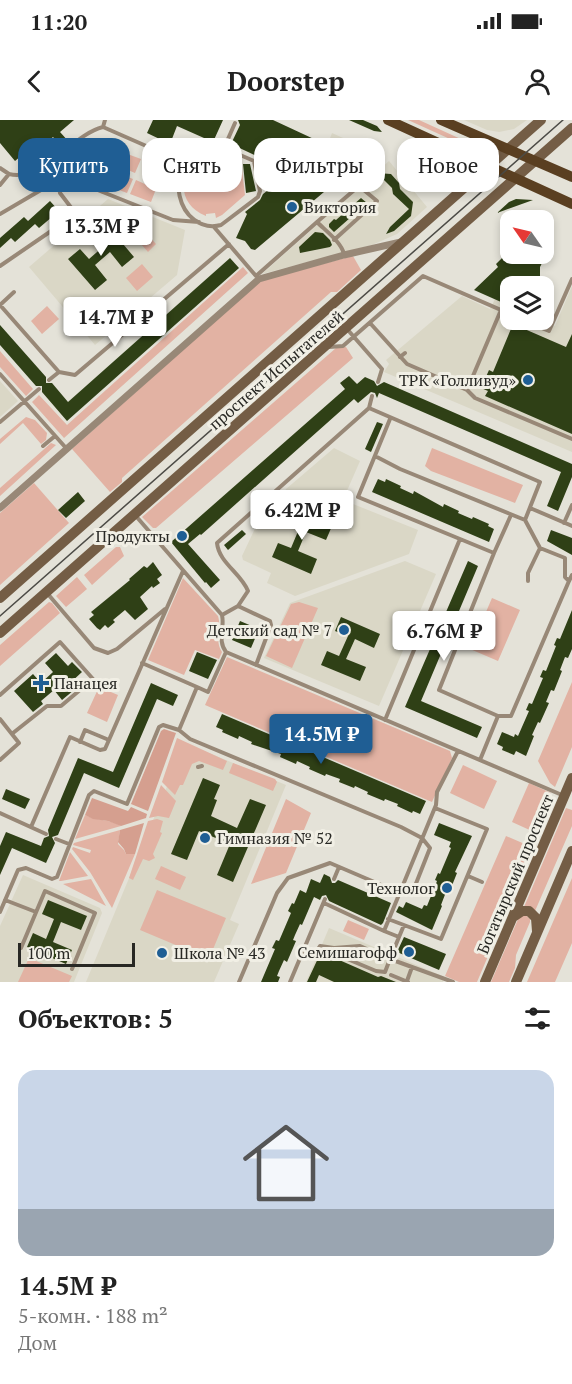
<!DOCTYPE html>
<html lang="ru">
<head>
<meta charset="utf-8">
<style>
  :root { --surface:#fff; --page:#f6f6f6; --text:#222; --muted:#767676; --line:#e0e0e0; --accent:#1f5e94 }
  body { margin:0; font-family:"PT Serif",serif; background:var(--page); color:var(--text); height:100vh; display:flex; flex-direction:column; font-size:22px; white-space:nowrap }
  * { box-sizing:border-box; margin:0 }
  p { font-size:20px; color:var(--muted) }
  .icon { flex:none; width:33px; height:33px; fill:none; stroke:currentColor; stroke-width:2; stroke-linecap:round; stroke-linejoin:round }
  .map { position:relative; height:862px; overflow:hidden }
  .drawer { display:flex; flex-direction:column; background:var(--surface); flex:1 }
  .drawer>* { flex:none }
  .banner { position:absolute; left:18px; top:18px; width:537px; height:54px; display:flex; gap:12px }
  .needle { width:39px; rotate:304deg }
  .controls { position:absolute; left:500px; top:90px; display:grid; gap:12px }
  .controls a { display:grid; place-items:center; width:54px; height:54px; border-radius:12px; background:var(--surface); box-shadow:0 3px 9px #0003; font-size:30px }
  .scale { position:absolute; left:18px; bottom:15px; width:117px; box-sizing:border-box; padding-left:6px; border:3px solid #282824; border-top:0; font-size:16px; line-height:21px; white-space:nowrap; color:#282824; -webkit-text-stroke:4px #f1efe5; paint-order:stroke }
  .price { position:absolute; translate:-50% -51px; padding:0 14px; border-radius:6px; background:#fff; color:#222; font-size:20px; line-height:39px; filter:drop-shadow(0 2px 3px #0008) }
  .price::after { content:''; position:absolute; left:50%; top:36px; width:18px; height:14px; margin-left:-9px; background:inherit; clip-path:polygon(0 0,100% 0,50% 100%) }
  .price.current { background:var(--accent); color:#fff }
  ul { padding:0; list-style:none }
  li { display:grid; align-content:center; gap:12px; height:318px; padding:0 18px }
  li+li { border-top:2px solid var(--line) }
  li span { display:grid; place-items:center; height:186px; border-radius:18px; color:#555 }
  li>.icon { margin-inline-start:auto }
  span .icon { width:108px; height:108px; fill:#fffc; stroke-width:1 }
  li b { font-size:26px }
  h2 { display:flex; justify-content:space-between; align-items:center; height:72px; padding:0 18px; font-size:26px }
  .chip { padding:0 21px; border-radius:18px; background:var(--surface); box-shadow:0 3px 9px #0003; font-size:21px; line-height:54px }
  .chip.current { background:var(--accent); color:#fff }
  .status { display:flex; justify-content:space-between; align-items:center; height:42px; padding:0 30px; background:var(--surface); direction:ltr }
  .status svg { height:16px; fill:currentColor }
  header { display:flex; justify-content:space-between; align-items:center; height:78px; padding:0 18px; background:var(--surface); font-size:27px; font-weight:600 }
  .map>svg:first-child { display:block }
  .built { fill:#dad7c6 }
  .green { fill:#e2b2a3 }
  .forest { fill:#d59f8f }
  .building { fill:#2f4016 }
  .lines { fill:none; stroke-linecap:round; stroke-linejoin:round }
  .lane { stroke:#988877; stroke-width:4 }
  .street { stroke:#988877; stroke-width:7 }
  .secondary { stroke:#745d45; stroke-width:10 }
  .primary { stroke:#5a3f21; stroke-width:10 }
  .tram { stroke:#4c4b46; stroke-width:1.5 }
  .poi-dot { fill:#1f5e94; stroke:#f1efe5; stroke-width:2 }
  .labels { text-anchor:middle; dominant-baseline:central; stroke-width:6; stroke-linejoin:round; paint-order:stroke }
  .poi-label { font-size:16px; fill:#282824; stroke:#f1efe5; text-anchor:end }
  .street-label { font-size:16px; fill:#282824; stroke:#f1efe5 }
</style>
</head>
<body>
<div class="status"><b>11:20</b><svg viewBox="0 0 49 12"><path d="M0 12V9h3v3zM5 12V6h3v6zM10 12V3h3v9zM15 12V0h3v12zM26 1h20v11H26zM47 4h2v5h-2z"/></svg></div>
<header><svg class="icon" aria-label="back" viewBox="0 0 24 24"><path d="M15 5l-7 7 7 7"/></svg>Doorstep<svg class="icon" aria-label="person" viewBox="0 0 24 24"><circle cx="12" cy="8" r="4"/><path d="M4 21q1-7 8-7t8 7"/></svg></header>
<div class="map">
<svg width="572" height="862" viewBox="0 0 572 862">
  <rect width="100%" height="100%" fill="#e4e2d8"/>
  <path class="built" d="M 464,0 L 527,0 L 514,9 L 499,12 L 487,10 Z
    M 332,13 L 385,37 L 346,73 L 324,51 L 322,40 Z
    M 389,41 L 427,87 L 397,114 L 372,125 L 262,154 Z
    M 108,79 L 185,110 L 177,155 L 95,225 L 29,147 Z
    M 572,166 L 572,332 L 384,252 L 389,244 L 386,240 L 462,176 L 490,189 L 495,179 L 510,186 L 510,200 L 540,200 L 555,206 Z
    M 0,261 L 18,281 L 0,297 Z
    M 334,328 L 360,341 L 343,380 L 418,410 L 409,434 L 295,476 L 267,463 L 271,453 L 243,440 L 242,436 L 262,394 L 274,398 L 286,369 Z
    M 405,441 L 436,454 L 379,586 L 264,538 L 290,483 Z
    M 185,623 L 286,665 L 230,800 L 239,804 L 214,862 L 86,862 Z
    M 23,755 L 100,788 L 102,793 L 74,862 L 0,862 L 0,806 Z
    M 329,808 L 445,857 L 443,862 L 306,862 Z"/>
  <path class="green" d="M 408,0 L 419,0 L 463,20 L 461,24 Z
    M 114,29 L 141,39 L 135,53 L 109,42 Z
    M 207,34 L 217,34 L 241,42 L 245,75 L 222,95 L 216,98 L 215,93 L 206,94 L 206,96 C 175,84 177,47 207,34 Z
    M 80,38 L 102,47 L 97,61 L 75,52 Z
    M 106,48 L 133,59 L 127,73 L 100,63 Z
    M 136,60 L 156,69 L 151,82 L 130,74 Z
    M 133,98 L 156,124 L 148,132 L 125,106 Z
    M 353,136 L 361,150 L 337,172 L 331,172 L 122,358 L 122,362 L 110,372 L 72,329 L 261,160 Z
    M 142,144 L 153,157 L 137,171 L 126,158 Z
    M 243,147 L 248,153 L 64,318 L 32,282 L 39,275 L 67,305 Z
    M 47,186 L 59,199 L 42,214 L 31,201 Z
    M 346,227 L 353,238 L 156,408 L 153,408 L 142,397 L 336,228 Z
    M 0,231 L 33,269 L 26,276 L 0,247 Z
    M 26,297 L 35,300 L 47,313 L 46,320 L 41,324 L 23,303 L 0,324 L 0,319 Z
    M 51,323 L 56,325 L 0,376 L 0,368 Z
    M 432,328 L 523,365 L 515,383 L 431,351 L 425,346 Z
    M 34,363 L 69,403 L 0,465 L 0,393 Z
    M 116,427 L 120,427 L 124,436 L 92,465 L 84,455 Z
    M 77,457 L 87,469 L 66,487 L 56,476 Z
    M 183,458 L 218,496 C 222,509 214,520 222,532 L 219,539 L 195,530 L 184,555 L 148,540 Z
    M 492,478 L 520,490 L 498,541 L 470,529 Z
    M 49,482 L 52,483 L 60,493 L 0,546 L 0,525 Z
    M 299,482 L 318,488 L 292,548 L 266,536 L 291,484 Z
    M 227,537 L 450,631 L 452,638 L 432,682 L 205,585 Z
    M 572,562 L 572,627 L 555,667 L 550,663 L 538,641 Z
    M 99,567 L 118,575 L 107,602 L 87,593 Z
    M 177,618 L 227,641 L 223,650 L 199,641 L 192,644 L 183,665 L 180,665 L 175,675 L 162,662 Z
    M 233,643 L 275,659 L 277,662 L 273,671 L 229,653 Z
    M 463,645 L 497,661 L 484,689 L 450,673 Z
    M 529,663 L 551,673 L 534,712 L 512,702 Z
    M 161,665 L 176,681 L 169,698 L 158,696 L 149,698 Z
    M 286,679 L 311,693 L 286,753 L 251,764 Z
    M 566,688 L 572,690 L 572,706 L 535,791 L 524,787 Z
    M 85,695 C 97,701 110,699 121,706 L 75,719 Z
    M 157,699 L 163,701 L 160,712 L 162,713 L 153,734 L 155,738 L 149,741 L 143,739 L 133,760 L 129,758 L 148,701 Z
    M 120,710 L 118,724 L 124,730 L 126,734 L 135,734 L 112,788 L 90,752 L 72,729 L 73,727 L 90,733 L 91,730 L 73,725 L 74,723 Z
    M 506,716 L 534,728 L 477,862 L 459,862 L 445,856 Z
    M 70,732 L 88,756 L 61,761 L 59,761 Z
    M 161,746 L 186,757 L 180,770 L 155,759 Z
    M 572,758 L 572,823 L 555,862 L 527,862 Z
    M 91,759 L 106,786 L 63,764 Z
    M 157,770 L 226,798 L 209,839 L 140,810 Z
    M 526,795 L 530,799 L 530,802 L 516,835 L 515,848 L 509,862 L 491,862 L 519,797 Z
    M 348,800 L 369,809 L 364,820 L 343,811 Z
    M 29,838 L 72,856 L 69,862 L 18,862 Z"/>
  <path class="forest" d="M 164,609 L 176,613 L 148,691 L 131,684 L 161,611 Z
    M 92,678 L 128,691 L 131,687 L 147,694 L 146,698 L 121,706 L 108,701 L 93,699 L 85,695 Z
    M 144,703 L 135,734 L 126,734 L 124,729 L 118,722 L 120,710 Z"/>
  <path class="building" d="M 0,0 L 74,0 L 60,12 L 69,22 L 62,27 L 53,17 L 33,34 L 29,29 L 15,41 L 0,23 Z
    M 153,0 L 223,0 L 213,22 L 177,6 L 170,24 L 147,13 Z
    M 238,0 L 273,0 L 316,20 L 307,34 L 310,59 L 324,72 L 255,130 L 251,129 L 245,121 L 236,118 L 247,94 L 245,92 L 260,80 L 263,74 L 276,64 L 274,44 L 231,24 L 240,5 Z
    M 349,0 L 363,0 L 377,6 L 382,12 L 374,11 Z
    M 342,21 L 372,33 L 375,37 L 371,45 L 349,64 L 336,48 L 332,49 L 330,39 L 334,38 Z
    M 410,24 L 418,25 L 439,34 L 445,40 L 437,40 L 416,30 Z
    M 243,44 L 250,44 L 256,71 L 246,73 Z
    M 377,53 L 391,54 L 399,63 L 400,69 L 413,82 L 411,96 L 394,111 L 386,114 L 390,107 L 409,89 L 393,74 L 392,68 L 384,60 L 375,68 L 372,68 L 370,65 L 379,55 Z
    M 361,78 L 367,83 L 334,112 L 329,107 L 329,104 L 334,99 L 336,100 Z
    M 516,79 L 533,80 L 497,93 L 509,82 Z
    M 50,81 L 59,91 L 39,108 L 35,104 L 15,122 L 11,118 L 0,128 L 0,118 L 24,97 L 28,101 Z
    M 107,105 L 134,137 L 122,147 L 110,132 L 95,145 L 107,160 L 95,170 L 68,139 L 80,129 L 89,139 L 104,126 L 95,115 Z
    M 315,112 L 323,113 L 330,120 L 332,125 L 330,127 L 300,133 L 299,127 Z
    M 506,134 L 537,134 L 545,137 L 540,147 L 540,164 L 536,164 L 536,166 L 510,166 L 510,186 L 474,170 L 498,147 L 496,144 Z
    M 230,138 L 239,148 L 67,301 L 42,272 L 42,266 L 36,266 L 0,225 L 0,205 L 46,257 L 46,263 L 52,263 L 68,282 Z
    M 543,183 L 553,188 L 545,205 L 543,204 Z
    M 513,204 L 566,227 L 572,214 L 572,314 L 485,276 L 488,271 L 481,268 L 489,250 L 493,252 Z
    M 349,256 L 357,264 L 365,257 L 374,261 L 377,266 L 384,262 L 572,344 L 572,357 L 558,391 L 547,386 L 561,352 L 379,273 L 377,278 L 375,273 L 371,272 L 358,283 L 354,279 L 201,415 L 200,414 L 188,424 L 220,460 L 211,468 L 206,462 L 205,463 L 171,422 L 345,269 L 340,263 Z
    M 377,302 L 383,304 L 371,332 L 365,329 Z
    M 378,359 L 385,362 L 386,359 L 401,366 L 400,368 L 413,374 L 414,371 L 443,387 L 444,384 L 459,391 L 458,393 L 472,399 L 473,397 L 489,404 L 488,406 L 494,409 L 489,422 L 372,372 Z
    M 78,372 L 85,381 L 66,398 L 58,390 Z
    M 293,389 L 332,406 L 326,420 L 306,412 L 298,431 L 317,439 L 311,454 L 272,437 L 278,423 L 291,428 L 299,409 L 287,403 Z
    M 242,410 L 246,414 L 228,430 L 224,425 Z
    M 551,410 L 572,418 L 572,435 L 547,421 Z
    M 468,441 L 478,446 L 421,581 L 482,607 L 477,618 L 405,587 Z
    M 153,442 L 162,455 L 157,459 L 160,463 L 153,468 L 152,466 L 140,477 L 148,489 L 135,500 L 125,490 L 113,500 L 115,502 L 108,508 L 105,505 L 100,510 L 97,508 L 89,499 L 94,495 L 91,492 L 130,460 L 129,459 L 144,446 L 147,448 Z
    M 572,490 L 572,529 L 568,538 L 565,537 L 560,550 L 562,551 L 554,571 L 551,570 L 546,582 L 549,583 L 540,603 L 538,602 L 532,615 L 534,616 L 526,636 L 516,631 L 514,635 L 502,630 L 503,627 L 497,624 L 502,612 L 514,617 L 515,614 L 518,616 L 529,591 L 526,590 L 529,583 L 532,584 L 543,558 L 540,557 L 543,550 L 546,551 L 556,526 L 554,525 L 557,518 L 560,519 Z
    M 341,497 L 380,514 L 374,528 L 355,519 L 346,539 L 366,547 L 360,561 L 321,545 L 327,531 L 339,536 L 348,516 L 335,511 Z
    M 240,501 L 259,509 L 251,528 L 232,520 Z
    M 197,532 L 217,540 L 208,559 L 189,551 Z
    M 56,533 L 68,546 L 72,542 L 82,552 L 69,564 L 74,570 L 62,580 L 54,570 L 41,581 L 43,584 L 33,592 L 14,571 L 33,554 L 41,563 L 53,552 L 45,543 Z
    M 151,563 L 178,575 L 173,586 L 157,579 L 119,668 L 84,653 L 58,715 L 52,717 L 55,723 L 46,743 L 12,728 L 0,755 L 0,726 L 6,712 L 41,726 L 44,718 L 49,716 L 48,710 L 78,638 L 113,652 Z
    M 222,594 L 426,681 L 420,694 L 413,691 L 412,693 L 397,686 L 398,684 L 385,679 L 384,681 L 367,674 L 368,672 L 355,666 L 354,668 L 339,662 L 340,659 L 326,654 L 325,656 L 309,649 L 310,647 L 297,641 L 296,644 L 280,637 L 281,634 L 251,624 L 252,622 L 239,616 L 238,619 L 222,612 L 223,610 L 216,607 Z
    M 203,658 L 220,665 L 214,679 L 217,680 L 211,696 L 237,708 L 250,679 L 266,685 L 233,762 L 217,755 L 230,724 L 199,711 L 187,740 L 171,734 Z
    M 6,669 L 30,679 L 25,689 L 2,679 Z
    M 439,703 L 472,716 L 455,752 L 457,753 L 449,773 L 446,772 L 441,785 L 442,786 L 432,810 L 396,792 L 399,786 L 403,788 L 406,782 L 422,789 L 424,785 L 427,786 L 437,761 L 435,760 L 438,753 L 440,754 L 451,728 L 449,727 L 451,722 L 434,715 Z
    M 324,754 L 330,757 L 332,763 L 335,763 L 338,760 L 391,783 L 383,803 L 381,805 L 329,781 L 326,775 L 322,776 L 320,780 L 314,777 L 302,805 L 300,804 L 295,815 L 293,820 L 296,821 L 287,842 L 284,840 L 279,851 L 277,856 L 280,857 L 278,862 L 261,862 L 275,829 L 272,828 L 276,820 L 279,821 L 291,793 L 288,791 L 292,783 L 294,784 L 300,770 L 306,773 L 311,759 L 320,763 Z
    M 48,780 L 87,796 L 81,810 L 61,802 L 53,822 L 72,830 L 66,844 L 27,827 L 33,813 L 46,819 L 54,799 L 42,794 Z
    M 404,817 L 446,834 L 439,850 L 397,832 Z
    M 321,832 L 378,857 L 381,856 L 396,862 L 334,862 L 319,855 L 316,862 L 307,862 Z"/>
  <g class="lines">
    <path class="lane" d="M 103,7 L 105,0
      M 211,26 L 224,28 L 254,41 L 260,71 L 258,77 L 221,105 C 179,116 156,43 211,26 Z
      M 224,28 L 235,3
      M 48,42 L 58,60 L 70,59 L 173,100 L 199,102
      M 0,48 L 9,54 L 0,65
      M 9,54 C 44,62 71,15 103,7 L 185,43
      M 0,94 L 58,60 L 60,73 L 76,94 L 0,146
      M 214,107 L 256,156
      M 334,120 L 377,81 L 359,66 L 317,102 C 326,111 341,122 344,134
      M 256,156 L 317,102
      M 0,185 L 59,252 L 75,255 L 229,124
      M 0,185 L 14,172
      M 522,200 L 549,211 L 572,159
      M 370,203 L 407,244 L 467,270 L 501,190
      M 347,209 L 382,249 L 378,262
      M 329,227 L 343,226 L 423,156 L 510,194
      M 400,237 L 405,233
      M 0,254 L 66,328
      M 49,260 L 59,252
      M 467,270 L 475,278 L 572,319
      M 372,276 L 369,288 L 540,362 L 525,400 L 540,428 L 565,438 L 565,457 L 569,461 L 511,596 L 498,596 L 439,570 L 494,433
      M 390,299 L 358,377 L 460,419
      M 0,302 L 39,269
      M 43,326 L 55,316
      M 375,336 L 400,349 L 525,400
      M 530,388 L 572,406
      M 135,395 L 222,495 L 238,486 L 248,471 C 241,453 219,443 217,423 L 369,288
      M 564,403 L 572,385
      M 528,461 L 528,453 L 540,428
      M 569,461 L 572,455
      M 47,473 L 94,528 L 108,533 L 117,529 L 165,489
      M 238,486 L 270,501 L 271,505 L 256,545
      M 222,495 C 225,509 217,520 226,532 L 562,675
      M 142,543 L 197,567 L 179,610
      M 197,567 L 208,572 L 226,532
      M 0,575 L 60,522 L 93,559 L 61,586 L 47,586 L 13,613
      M 0,599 L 19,623 L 0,640
      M 385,600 L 460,419 L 494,433 L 511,395
      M 80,622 L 85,610 L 109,620
      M 480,640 L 498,596
      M 198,647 L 202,646
      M 0,693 L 46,714
      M 31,707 L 70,617 L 100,630 L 105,629 L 183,451
      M 56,719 L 69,724
      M 468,756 L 482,762
      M 334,759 L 339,747
      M 5,780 L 36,792
      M 324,783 L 384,811
      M 0,792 L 18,750 L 26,748 L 52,759 L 57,757 L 89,675 L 94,671 L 127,684 L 159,607 L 163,605 L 179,610 L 190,619 L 401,707 L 422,718 L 430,728 L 415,766 L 400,773 L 330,743 L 288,758 L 277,773 L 239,862
      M 388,799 L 441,819 L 487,709 L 435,688
      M 399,817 L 404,805
      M 21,828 L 45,771 L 95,793 L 72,849
      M 316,832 L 320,826 L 334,828 L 360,826 L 390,839 L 385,852 L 376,851 L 345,838 L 349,828
      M 391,855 L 408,862
      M 407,861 L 412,847
      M 290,862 L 325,779
      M 453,862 L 390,839 L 399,817 L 384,811 L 436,685 L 437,672 L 458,631"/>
    <path class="street" d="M 0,388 L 259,159 L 344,135 L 401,122"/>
    <path class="secondary" d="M 0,478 L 541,0
      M 0,513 L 572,8
      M 513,797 L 522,791 L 529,791 L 536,798 L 537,811
      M 485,862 L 572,658
      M 516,862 L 572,731"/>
    <path class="primary" d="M 388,0 L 572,84
      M 441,0 L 572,57"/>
    <path class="tram" d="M 0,496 L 563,0"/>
  </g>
  <g class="poi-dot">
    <circle cx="292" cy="87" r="6"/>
    <circle cx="528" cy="260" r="6"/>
    <circle cx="182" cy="416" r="6"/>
    <circle cx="344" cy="510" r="6"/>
    <path d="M38 554h6v6h6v6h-6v6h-6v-6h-6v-6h6z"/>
    <circle cx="205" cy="718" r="6"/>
    <circle cx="447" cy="768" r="6"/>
    <circle cx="409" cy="832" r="6"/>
    <circle cx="162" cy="833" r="6"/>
  </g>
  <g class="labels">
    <g class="poi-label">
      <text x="304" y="87" text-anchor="start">Виктория</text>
      <text x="516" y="260">ТРК «Голливуд»</text>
      <text x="170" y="416">Продукты</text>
      <text x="332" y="510">Детский сад № 7</text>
      <text x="54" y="563" text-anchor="start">Панацея</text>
      <text x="217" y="718" text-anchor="start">Гимназия № 52</text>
      <text x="435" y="768">Технолог</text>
      <text x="397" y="832">Семишагофф</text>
      <text x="174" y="833" text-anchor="start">Школа № 43</text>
    </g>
    <g class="street-label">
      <text transform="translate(276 250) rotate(-41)">проспект Испытателей</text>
      <text transform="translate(515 754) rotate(-67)">Богатырский проспект</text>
    </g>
  </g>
</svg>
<div class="controls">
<a><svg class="needle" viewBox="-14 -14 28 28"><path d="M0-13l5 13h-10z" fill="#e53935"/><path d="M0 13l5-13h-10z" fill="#767676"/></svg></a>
<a><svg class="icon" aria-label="layers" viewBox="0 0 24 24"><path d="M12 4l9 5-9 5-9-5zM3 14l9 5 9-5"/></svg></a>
</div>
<div class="scale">100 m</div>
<b class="price" style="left:101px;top:137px">13.3M ₽</b>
<b class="price" style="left:115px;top:228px">14.7M ₽</b>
<b class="price" style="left:302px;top:421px">6.42M ₽</b>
<b class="price" style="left:444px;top:542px">6.76M ₽</b>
<b class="price current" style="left:321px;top:645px">14.5M ₽</b>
<div class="banner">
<a class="chip current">Купить</a>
<a class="chip">Снять</a>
<a class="chip">Фильтры</a>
<a class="chip">Новое</a>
</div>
</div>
<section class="drawer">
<h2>Объектов: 5<svg class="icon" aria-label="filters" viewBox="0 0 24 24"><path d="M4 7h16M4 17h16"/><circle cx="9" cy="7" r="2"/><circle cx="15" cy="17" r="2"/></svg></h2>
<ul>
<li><span style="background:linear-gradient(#c9d6e8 75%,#9aa5b1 0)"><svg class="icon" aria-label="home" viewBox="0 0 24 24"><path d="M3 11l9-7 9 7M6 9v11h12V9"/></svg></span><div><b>14.5M ₽</b><p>5-комн. · 188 m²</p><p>Дом</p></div></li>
</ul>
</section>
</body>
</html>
